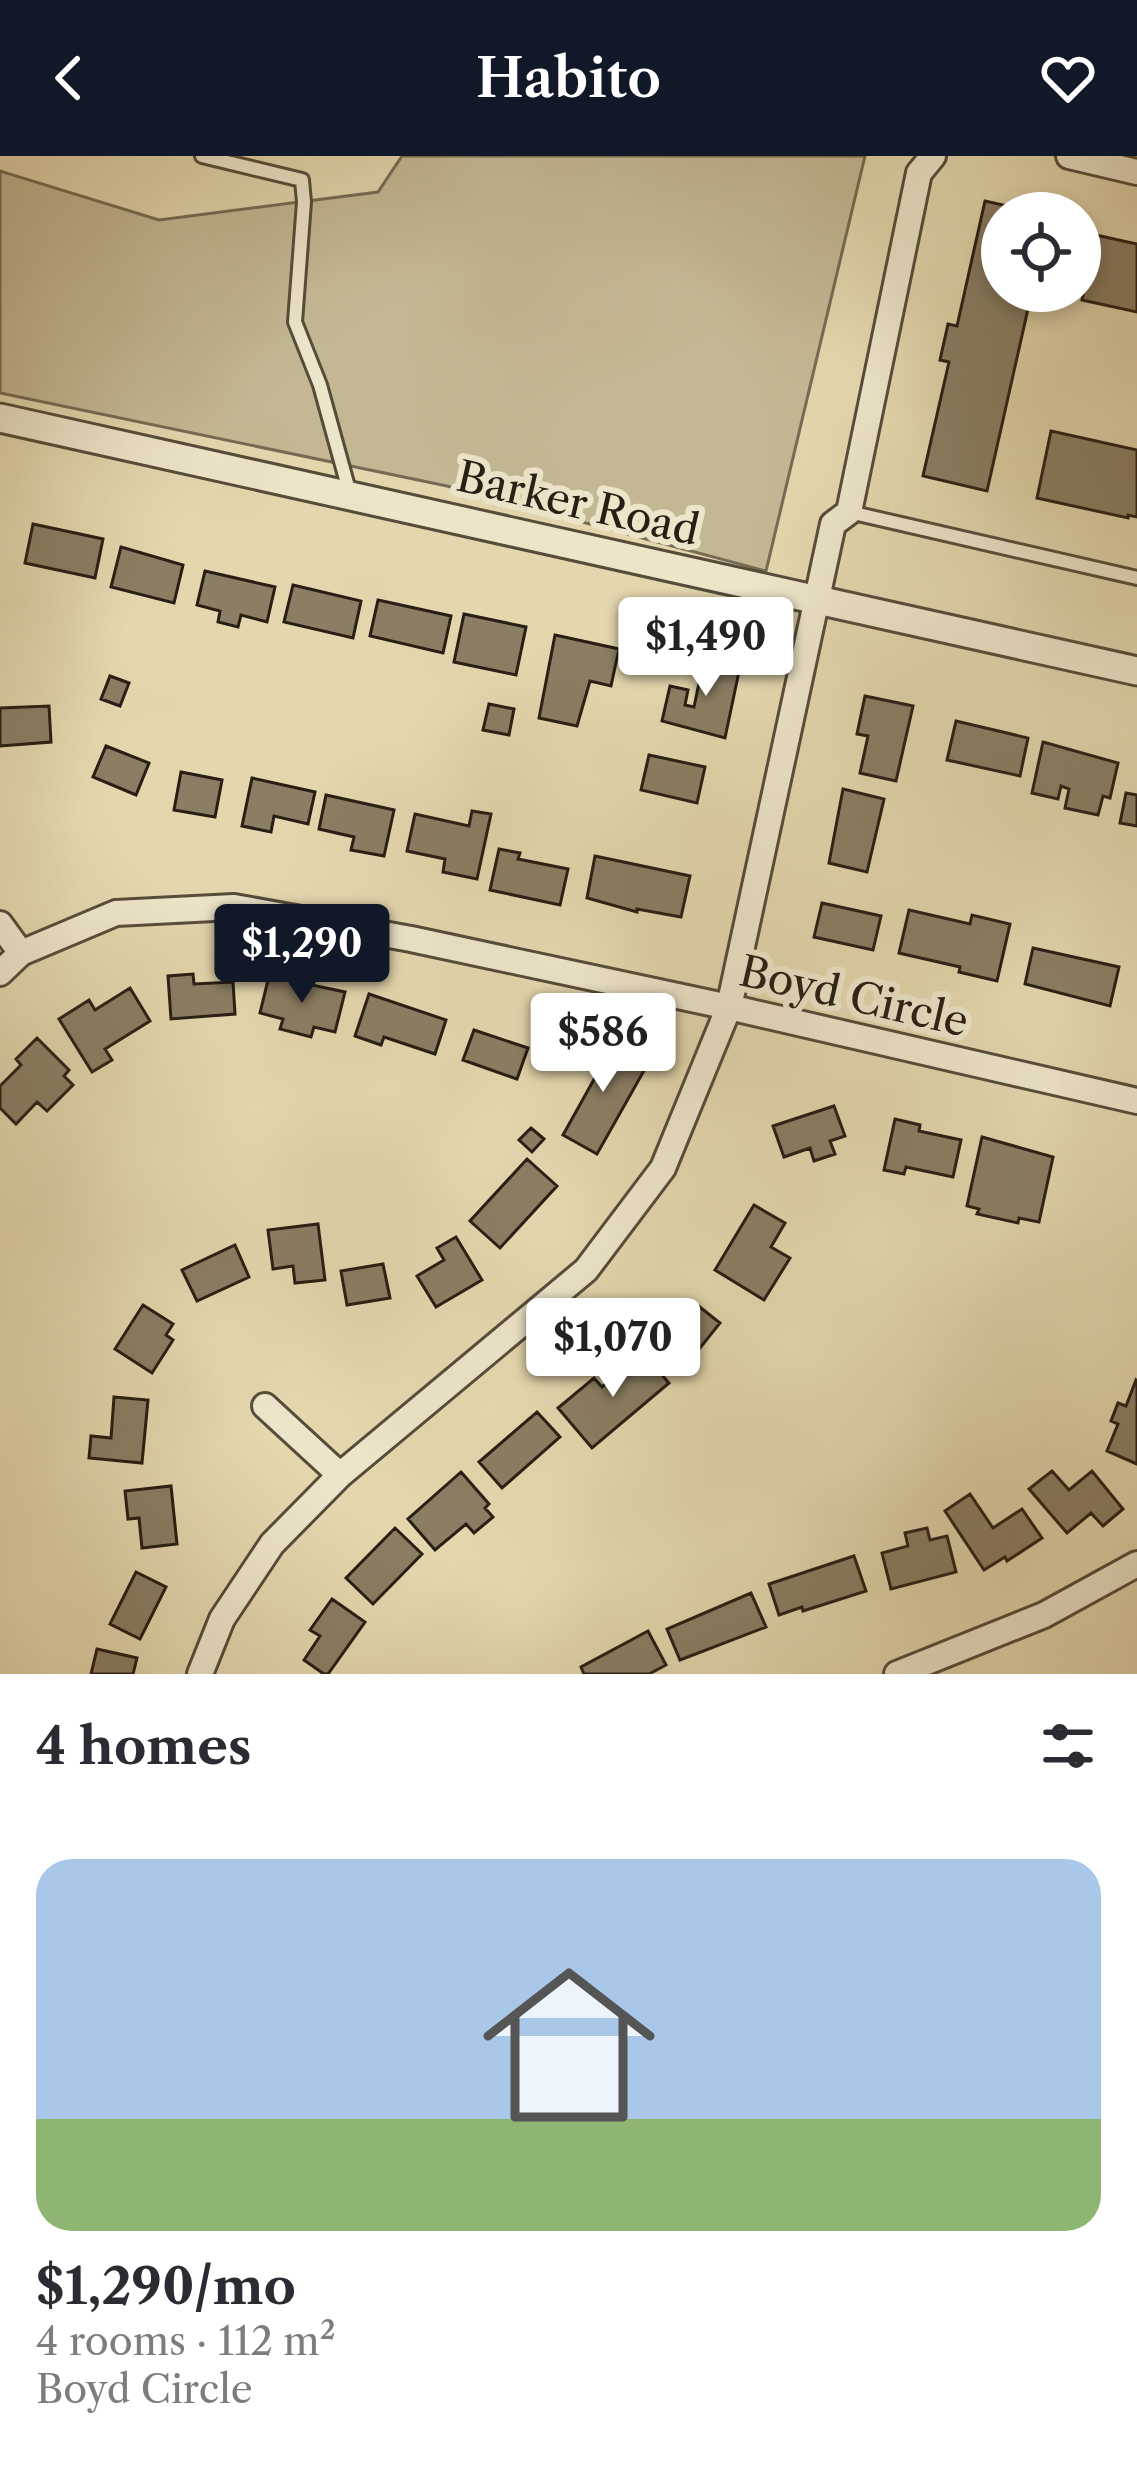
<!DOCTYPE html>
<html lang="en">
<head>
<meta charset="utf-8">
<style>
  :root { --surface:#fff; --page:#f2f2f3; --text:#2b2b33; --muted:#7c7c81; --accent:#111827 }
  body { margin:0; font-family:"Libre Caslon Text",serif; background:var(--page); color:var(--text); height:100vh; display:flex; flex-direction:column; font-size:45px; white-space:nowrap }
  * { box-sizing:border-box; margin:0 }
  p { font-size:39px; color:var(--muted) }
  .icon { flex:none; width:66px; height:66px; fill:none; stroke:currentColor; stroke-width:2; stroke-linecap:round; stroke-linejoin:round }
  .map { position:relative; height:1518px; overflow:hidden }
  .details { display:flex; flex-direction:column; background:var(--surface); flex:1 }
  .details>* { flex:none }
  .buttons { position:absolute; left:981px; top:36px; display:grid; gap:24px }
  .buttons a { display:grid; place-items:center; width:120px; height:120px; border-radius:50%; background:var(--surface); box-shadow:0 6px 18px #0003; font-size:60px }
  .price { position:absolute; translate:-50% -102px; padding:0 27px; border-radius:12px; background:#fff; color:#222; font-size:39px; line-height:78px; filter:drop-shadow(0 3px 6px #0008) }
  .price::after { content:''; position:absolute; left:50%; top:72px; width:36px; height:27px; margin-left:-18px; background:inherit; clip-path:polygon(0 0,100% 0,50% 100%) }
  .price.selected { background:var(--accent); color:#fff }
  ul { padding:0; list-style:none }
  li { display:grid; align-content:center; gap:24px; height:636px; padding:0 36px }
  li span { display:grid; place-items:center; height:372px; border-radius:36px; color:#555 }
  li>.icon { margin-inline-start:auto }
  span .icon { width:216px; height:216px; fill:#fffc; stroke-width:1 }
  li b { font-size:51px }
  h2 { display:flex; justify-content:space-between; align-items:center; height:144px; padding:0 36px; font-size:51px }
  header { display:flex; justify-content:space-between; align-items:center; height:156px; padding:0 36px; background:var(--accent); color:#fff; font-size:54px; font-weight:600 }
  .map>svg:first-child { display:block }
  .green { fill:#c4b894; stroke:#766b54; stroke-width:3 }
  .building { fill:#8a7e64; stroke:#281e14; stroke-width:3 }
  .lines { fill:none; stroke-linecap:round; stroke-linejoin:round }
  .service-casing { stroke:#574c3a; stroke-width:18 }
  .minor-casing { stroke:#574c3a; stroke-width:30 }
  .tertiary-casing { stroke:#574c3a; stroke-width:33 }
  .service { stroke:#ede5ca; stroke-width:12 }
  .minor { stroke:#ede5ca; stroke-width:24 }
  .tertiary { stroke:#ede5ca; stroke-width:27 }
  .labels { text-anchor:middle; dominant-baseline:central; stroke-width:12; stroke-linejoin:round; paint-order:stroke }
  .street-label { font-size:42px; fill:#281e14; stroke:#ede5ca }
</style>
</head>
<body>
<header><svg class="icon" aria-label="back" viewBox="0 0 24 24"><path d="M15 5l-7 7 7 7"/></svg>Habito<svg class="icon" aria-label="heart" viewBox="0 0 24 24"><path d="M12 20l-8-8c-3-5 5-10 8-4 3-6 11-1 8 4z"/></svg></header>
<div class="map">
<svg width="1137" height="1518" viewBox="0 0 1137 1518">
  <rect width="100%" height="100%" fill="#e4d7ae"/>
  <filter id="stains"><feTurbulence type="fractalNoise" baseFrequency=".00167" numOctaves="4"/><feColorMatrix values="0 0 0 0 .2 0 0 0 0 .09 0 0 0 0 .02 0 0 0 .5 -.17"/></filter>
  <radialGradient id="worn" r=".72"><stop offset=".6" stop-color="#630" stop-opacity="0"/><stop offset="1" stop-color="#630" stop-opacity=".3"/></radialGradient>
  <path class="green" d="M 402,0 L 865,0 L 766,415 L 447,330 L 0,237 L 0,15 L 159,64 L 378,36 Z"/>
  <path class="building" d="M 985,45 L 1038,57 L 1002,57 L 1002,135 L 1032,135 L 987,335 L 923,320 L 949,206 L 940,204 L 948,168 L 957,170 Z
    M 1096,79 L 1137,88 L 1137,156 L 1082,144 Z
    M 1051,275 L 1137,294 L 1137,361 L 1128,359 L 1128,362 L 1037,342 Z
    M 33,368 L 103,383 L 95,422 L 25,407 Z
    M 121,391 L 183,409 L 174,447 L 111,431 Z
    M 205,415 L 275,431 L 267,466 L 241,459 L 238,471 L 218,466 L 220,455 L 197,449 Z
    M 293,429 L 361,445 L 353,482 L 284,466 Z
    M 378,444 L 451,460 L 443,497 L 370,480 Z
    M 464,458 L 526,471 L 516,519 L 454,506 Z
    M 555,479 L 619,493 L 611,530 L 590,525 L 577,570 L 539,562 Z
    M 705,498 L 741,506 L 725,582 L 662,565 L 670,530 L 688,534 L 685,549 L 694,551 Z
    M 110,520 L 129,527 L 120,550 L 101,543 Z
    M 865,540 L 913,550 L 896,625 L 860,617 L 868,580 L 857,578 Z
    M 489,548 L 514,553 L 509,579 L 483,574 Z
    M 49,550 L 51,586 L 0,590 L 0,552 Z
    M 956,565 L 1028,582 L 1020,620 L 947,604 Z
    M 1043,586 L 1118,607 L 1110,642 L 1103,640 L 1098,659 L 1065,652 L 1069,633 L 1061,630 L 1058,643 L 1032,637 Z
    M 106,590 L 149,607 L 136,639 L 93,621 Z
    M 649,599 L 705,611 L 697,647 L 641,634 Z
    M 181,616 L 222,624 L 215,661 L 174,654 Z
    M 252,622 L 315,636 L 308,668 L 274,660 L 271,676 L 242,670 Z
    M 843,633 L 884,643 L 867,716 L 829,707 Z
    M 1126,637 L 1137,639 L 1137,670 L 1120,667 Z
    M 326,639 L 394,654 L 384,700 L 351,694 L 354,681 L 319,673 Z
    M 472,655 L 491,658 L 477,723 L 443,716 L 445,703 L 407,695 L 415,658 L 469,670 Z
    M 499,693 L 520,697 L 518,703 L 568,713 L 560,749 L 490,734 Z
    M 595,700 L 690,720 L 681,761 L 637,753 L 637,756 L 587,742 Z
    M 822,747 L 881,760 L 873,794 L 814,781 Z
    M 909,754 L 970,768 L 972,759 L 1010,768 L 997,825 L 959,816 L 960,811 L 899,797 Z
    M 1033,792 L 1119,811 L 1110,850 L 1025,828 Z
    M 193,818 L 194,828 L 233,826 L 235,858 L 171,863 L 168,820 Z
    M 269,820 L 345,836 L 335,876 L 314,871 L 311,881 L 280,873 L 283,863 L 260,857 Z
    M 130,832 L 150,865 L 105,893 L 112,904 L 92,916 L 59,863 L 89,844 L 95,854 Z
    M 369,838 L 446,864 L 435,898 L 384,881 L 381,889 L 355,880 Z
    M 474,874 L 528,892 L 517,923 L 463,904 Z
    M 37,882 L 69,914 L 64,920 L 73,929 L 47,955 L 37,946 L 16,968 L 0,952 L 0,930 L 21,909 L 16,903 Z
    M 595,883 L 646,911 L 597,998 L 563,979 L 597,918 L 580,909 Z
    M 834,950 L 845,980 L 830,985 L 835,998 L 814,1005 L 810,992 L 784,1001 L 773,970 Z
    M 895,963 L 920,969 L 919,975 L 961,984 L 953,1021 L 906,1011 L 904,1018 L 884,1014 Z
    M 531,972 L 544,983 L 532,996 L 519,984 Z
    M 982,981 L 1053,1001 L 1039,1066 L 1019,1062 L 1018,1067 L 977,1058 L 979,1053 L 967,1050 Z
    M 527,1003 L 557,1030 L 500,1092 L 470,1065 Z
    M 754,1049 L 785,1067 L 771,1091 L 790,1102 L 764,1144 L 715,1114 Z
    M 318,1068 L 325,1124 L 295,1127 L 293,1110 L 273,1113 L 268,1074 Z
    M 456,1081 L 482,1124 L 436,1151 L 417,1120 L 444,1104 L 437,1092 Z
    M 235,1089 L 249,1121 L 197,1145 L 182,1114 Z
    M 383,1108 L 390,1142 L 347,1149 L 341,1115 Z
    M 691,1144 L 720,1167 L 680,1217 L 651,1194 Z
    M 143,1149 L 173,1168 L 166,1179 L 173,1184 L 152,1217 L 115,1193 Z
    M 643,1197 L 669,1227 L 592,1292 L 558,1252 L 594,1222 L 602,1231 Z
    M 1136,1224 L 1137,1225 L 1137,1308 L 1107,1295 L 1118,1268 L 1111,1265 L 1118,1247 L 1126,1250 Z
    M 114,1241 L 148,1244 L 142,1307 L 89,1302 L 91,1280 L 111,1282 Z
    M 537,1256 L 560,1281 L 502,1332 L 479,1306 Z
    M 1052,1315 L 1069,1334 L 1092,1315 L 1123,1353 L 1103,1370 L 1091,1357 L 1067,1377 L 1029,1333 Z
    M 461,1316 L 489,1348 L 485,1352 L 493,1361 L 474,1377 L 466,1368 L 435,1394 L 408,1363 Z
    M 171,1330 L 177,1388 L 142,1392 L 139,1362 L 128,1363 L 125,1335 Z
    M 970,1338 L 993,1372 L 1022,1353 L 1042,1382 L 1007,1405 L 1005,1401 L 984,1414 L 945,1355 Z
    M 395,1372 L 422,1398 L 373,1448 L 346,1422 Z
    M 927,1372 L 930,1384 L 947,1380 L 956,1416 L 891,1433 L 882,1397 L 908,1390 L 905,1377 Z
    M 854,1400 L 866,1435 L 803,1455 L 802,1451 L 779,1459 L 769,1428 Z
    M 136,1416 L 166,1431 L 140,1483 L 110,1468 Z
    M 751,1437 L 766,1471 L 680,1504 L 667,1473 Z
    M 332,1443 L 365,1466 L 328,1518 L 324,1518 L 304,1504 L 320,1480 L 310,1474 Z
    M 648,1475 L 666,1509 L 649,1518 L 584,1518 L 581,1511 Z
    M 97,1493 L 137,1502 L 133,1518 L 91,1518 Z"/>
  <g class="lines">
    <g class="service-casing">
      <path id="service" d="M 202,0 L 302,24 L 304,46 L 295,166 L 320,229 L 350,338
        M 849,356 L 1137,422"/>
    </g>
    <g class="minor-casing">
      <path id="minor" d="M 1069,0 L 1137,16
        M 0,768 L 21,797
        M 0,817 L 21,797 L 116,757 L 234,751 L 411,783 L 729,851 L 1137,945
        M 265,1250 L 340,1319
        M 200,1518 L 222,1463 L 272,1388 L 340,1319 L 586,1114 L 663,1012 L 729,851 L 833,368 L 849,356 L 919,17 L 933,0
        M 897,1518 L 1044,1459 L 1137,1408"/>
    </g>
    <g class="tertiary-casing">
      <path id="tertiary" d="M 0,262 L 1137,515"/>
    </g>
    <use href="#service" class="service"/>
    <use href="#minor" class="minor"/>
    <use href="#tertiary" class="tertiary"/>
  </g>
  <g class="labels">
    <g class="street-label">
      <text transform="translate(578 347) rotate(13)">Barker Road</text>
      <text transform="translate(854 840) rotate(13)">Boyd Circle</text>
    </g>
  </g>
  <rect width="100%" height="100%" filter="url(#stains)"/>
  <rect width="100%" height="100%" fill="url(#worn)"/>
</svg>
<div class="buttons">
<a><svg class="icon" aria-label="locate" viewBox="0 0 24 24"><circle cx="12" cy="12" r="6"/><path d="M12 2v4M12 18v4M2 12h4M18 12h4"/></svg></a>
</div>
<b class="price" style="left:706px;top:543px">$1,490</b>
<b class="price selected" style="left:302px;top:850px">$1,290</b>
<b class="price" style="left:603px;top:939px">$586</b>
<b class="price" style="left:613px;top:1244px">$1,070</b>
</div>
<section class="details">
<h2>4 homes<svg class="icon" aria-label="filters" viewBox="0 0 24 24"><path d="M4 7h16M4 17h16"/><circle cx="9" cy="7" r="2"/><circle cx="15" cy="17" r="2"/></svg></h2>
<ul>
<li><span style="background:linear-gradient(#a9c7e8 70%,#8fb573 0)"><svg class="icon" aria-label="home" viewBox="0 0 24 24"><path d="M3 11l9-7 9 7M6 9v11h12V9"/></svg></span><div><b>$1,290/mo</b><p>4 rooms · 112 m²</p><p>Boyd Circle</p></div></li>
</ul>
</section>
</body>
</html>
